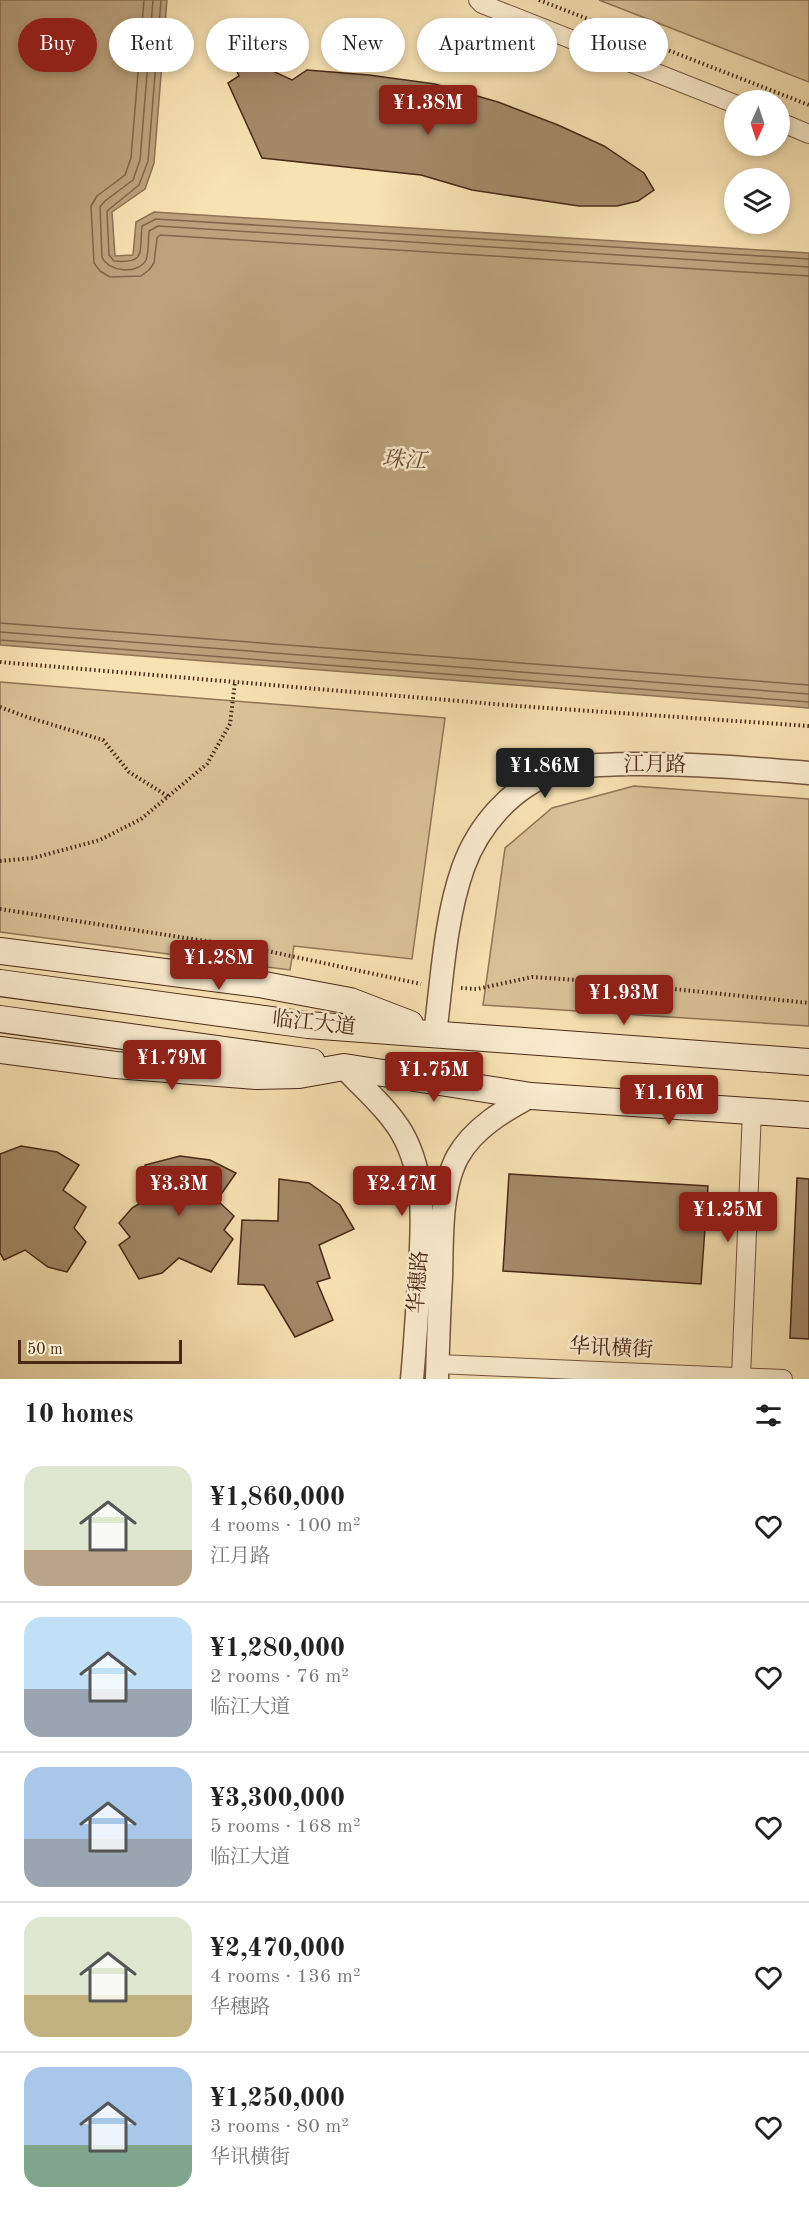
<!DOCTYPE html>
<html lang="en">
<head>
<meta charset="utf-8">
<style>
  :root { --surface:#fff; --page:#f2f2f2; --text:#222; --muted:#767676; --line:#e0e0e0; --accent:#8f2418 }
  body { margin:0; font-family:"Old Standard TT","Noto Serif SC",serif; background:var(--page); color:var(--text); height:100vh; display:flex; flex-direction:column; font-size:22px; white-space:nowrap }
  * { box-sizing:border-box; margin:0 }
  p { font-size:20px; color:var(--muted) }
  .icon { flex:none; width:33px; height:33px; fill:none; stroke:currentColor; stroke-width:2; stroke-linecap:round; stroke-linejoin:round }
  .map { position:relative; height:1379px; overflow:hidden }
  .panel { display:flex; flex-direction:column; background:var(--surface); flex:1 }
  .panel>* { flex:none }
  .top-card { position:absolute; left:18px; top:18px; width:774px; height:54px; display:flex; gap:12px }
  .needle { width:39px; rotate:183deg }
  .fabs { position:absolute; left:724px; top:90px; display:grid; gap:12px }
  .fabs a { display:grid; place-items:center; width:66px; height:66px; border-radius:50%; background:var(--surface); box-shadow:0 3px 9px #0003; font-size:30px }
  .scale { position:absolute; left:18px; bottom:15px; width:164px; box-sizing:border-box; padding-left:6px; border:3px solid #492817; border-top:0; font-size:16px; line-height:21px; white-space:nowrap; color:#492817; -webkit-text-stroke:4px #faecce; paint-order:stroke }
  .price { position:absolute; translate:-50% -51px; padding:0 14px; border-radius:6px; background:var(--accent); color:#fff; font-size:20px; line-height:39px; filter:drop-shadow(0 2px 3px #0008) }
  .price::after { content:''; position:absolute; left:50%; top:36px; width:18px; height:14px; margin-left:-9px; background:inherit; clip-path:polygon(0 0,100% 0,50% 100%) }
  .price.on { background:#222; color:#fff }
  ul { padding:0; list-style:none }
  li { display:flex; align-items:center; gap:18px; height:150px; padding:0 24px }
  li+li { border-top:2px solid var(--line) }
  li span { display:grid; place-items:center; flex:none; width:168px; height:120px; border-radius:18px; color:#555 }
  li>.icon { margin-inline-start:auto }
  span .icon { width:72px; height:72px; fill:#fffc; stroke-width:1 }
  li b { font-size:26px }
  h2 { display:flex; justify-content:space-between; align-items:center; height:72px; padding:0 24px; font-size:26px }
  .chip { padding:0 21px; border-radius:27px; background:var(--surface); box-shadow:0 3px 9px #0003; font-size:21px; line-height:54px }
  .chip.on { background:var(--accent); color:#fff }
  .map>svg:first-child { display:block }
  .green { fill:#d9c298; stroke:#917558; stroke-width:1.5 }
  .water { fill:#bca37e; stroke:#8e7255; stroke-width:1.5 }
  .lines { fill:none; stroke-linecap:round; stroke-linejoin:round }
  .shore { stroke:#82664a; stroke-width:1.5 }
  .building { fill:#a38968; stroke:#492817; stroke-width:1.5 }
  .minor-casing { stroke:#74563e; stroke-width:20 }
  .tertiary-casing { stroke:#74563e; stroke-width:25 }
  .secondary-casing { stroke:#492817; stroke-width:28 }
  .path { stroke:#492817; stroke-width:4; stroke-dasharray:1.5 3; stroke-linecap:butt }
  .minor { stroke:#faecce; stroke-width:18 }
  .tertiary { stroke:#faecce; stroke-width:22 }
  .secondary { stroke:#faecce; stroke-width:26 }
  .labels { text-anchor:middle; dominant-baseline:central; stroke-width:5; stroke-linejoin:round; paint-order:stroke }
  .street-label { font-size:21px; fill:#492817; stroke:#faecce }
  .water-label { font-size:22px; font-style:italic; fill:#6c4d36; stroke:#faecce }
</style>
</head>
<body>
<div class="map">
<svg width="809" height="1379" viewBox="0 0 809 1379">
  <rect width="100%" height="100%" fill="#f7e2b3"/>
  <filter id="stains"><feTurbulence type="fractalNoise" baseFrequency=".00333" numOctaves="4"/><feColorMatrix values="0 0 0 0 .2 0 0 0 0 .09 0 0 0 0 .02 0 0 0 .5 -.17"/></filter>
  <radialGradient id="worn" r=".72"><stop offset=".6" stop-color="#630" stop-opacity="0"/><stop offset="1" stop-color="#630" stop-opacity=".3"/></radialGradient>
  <path class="green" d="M 599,0 L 809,0 L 809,82 Z
    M 0,682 L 445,718 L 412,959 L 294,946 L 290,970 L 0,932 Z
    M 634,786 L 809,799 L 809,1026 L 483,1005 L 505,848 L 552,808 Z"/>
  <path class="water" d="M 0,0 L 167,0 L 154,163 L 145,189 L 112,212 L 115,256 L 133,255 L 136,222 L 154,212 L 809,253 L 809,708 L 0,645 Z"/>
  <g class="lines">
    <path class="shore" d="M 144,0 L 131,158 L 125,175 L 97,196 L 91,206 L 94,263 L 100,271 L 110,277 L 141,276 L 149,270 L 154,263 L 157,238 L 160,235 L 809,276
      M 153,0 L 140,160 L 133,180 L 105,201 L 100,207 L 102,257 C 108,272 138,275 146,260 C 149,252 148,240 149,231 L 158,226 L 809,267
      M 161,0 L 148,161 L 139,185 L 107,211 L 109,255 L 114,261 C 147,264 139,252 142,226 L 156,219 L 809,259
      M 0,623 L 809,685
      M 0,632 L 809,694
      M 0,640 L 809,702"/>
  </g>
  <path class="building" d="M 227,50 L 292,80 L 307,70 L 369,75 L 435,84 L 498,102 L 558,125 L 604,146 L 644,173 L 654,190 L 638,201 L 617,206 L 579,206 L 472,190 L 421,175 L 262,158 L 228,83 L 239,76 Z
    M 21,1146 L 57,1152 L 79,1165 L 63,1190 L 86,1207 L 74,1228 L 86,1242 L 67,1272 L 48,1267 L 25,1250 L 4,1260 L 0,1253 L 0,1154 Z
    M 180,1156 L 210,1160 L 236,1173 L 217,1200 L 234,1216 L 224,1230 L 233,1239 L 211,1272 L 179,1258 L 162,1273 L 139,1279 L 119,1245 L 130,1237 L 119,1223 L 132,1208 L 152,1196 L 145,1165 Z
    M 509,1174 L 708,1186 L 701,1284 L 503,1271 Z
    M 797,1178 L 809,1179 L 809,1339 L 790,1338 Z
    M 279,1179 L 309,1183 L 340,1205 L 354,1229 L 319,1245 L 330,1278 L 317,1282 L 333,1320 L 295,1337 L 264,1285 L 238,1284 L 242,1220 L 278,1221 Z"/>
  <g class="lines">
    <g class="minor-casing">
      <path id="minor" d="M 478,0 L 482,4 L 735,104
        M 780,122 L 809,134
        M 438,1364 L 783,1379
        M 741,1377 L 752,1111"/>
    </g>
    <g class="tertiary-casing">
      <path id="tertiary" d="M 435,1034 C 442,980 445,919 463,868 C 478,826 512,786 555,772 C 578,765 603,765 627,764 C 688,763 748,768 809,773
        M 344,1067 C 363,1088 387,1108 402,1133 C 428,1179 422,1232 419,1282 C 417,1314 415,1347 412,1379
        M 437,1379 C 438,1345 439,1312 441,1278 C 442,1242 440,1188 458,1156 C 474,1128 503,1111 531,1096"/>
    </g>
    <g class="secondary-casing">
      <path id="secondary" d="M 0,951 L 259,984 L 350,1001 L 410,1024
        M 0,983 L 308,1025 L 809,1062
        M 0,1019 L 312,1062
        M 0,1050 L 116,1065 L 256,1076 L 299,1075 L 344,1067 L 531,1096 L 809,1115"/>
    </g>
    <path class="path" d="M 539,0 L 809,105
      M 0,662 L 518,706 L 809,726
      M 0,707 L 27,717 L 103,740 L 129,772 L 169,797
      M 0,861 L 33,858 L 100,840 L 141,819 L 207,764 L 230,724 L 235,682
      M 0,909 L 263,950 L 421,984
      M 461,988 L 477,989 L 532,977 L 606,982 L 809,1003"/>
    <use href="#minor" class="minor"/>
    <use href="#tertiary" class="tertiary"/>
    <use href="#secondary" class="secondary"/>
  </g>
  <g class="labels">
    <g class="street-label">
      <text x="655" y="765">江月路</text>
      <text transform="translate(314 1024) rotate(6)">临江大道</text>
      <text transform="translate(419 1282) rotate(-86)">华穗路</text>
      <text transform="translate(611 1349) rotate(3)">华讯横街</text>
    </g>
    <g class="water-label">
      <text transform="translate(404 461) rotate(3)">珠江</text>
    </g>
  </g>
  <rect width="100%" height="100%" filter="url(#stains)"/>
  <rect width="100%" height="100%" fill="url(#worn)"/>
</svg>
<div class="fabs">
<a><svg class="needle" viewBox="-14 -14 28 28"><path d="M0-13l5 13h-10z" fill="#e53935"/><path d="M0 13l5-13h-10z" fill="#767676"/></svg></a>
<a><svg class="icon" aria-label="layers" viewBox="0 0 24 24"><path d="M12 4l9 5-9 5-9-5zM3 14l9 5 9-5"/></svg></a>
</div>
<div class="scale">50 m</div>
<b class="price" style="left:428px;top:136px">¥1.38M</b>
<b class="price on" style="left:545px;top:799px">¥1.86M</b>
<b class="price" style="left:219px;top:991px">¥1.28M</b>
<b class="price" style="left:624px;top:1026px">¥1.93M</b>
<b class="price" style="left:172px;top:1091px">¥1.79M</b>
<b class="price" style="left:434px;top:1103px">¥1.75M</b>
<b class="price" style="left:669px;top:1126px">¥1.16M</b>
<b class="price" style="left:179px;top:1217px">¥3.3M</b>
<b class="price" style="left:402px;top:1217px">¥2.47M</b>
<b class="price" style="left:728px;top:1243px">¥1.25M</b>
<div class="top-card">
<a class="chip on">Buy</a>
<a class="chip">Rent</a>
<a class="chip">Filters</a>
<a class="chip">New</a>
<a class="chip">Apartment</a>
<a class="chip">House</a>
</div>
</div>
<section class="panel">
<h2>10 homes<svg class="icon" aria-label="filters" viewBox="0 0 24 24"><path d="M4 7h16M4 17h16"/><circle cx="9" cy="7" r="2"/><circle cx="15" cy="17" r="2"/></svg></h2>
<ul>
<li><span style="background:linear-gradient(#dfe7d0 70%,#b9a48a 0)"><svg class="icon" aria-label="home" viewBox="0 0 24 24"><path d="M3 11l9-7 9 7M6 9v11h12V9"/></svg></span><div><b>¥1,860,000</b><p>4 rooms · 100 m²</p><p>江月路</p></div><svg class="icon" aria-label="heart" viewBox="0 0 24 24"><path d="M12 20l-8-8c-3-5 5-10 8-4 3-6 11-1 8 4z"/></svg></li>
<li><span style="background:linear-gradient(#bfe0f5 60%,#9aa5b1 0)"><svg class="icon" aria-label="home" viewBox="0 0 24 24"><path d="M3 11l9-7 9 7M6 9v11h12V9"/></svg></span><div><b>¥1,280,000</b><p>2 rooms · 76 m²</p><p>临江大道</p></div><svg class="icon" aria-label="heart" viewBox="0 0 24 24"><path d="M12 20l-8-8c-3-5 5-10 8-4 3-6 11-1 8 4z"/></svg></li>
<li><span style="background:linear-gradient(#a9c7e8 60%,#9aa5b1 0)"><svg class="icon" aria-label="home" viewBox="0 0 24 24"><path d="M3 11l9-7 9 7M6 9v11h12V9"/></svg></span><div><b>¥3,300,000</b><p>5 rooms · 168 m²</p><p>临江大道</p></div><svg class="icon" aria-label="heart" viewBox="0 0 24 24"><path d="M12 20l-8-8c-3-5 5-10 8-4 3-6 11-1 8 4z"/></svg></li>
<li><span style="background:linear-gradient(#dfe7d0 65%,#c2b280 0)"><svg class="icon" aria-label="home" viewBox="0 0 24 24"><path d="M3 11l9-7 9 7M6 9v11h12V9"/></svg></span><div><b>¥2,470,000</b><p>4 rooms · 136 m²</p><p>华穗路</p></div><svg class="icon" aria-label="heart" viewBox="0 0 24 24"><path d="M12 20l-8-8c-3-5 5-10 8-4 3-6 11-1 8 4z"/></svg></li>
<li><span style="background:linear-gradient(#a9c7e8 65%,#7fa58c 0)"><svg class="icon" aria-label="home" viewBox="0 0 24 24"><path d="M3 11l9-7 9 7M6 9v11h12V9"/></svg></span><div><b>¥1,250,000</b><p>3 rooms · 80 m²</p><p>华讯横街</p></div><svg class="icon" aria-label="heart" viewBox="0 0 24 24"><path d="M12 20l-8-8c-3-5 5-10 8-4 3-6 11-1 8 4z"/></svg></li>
</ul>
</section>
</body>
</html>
